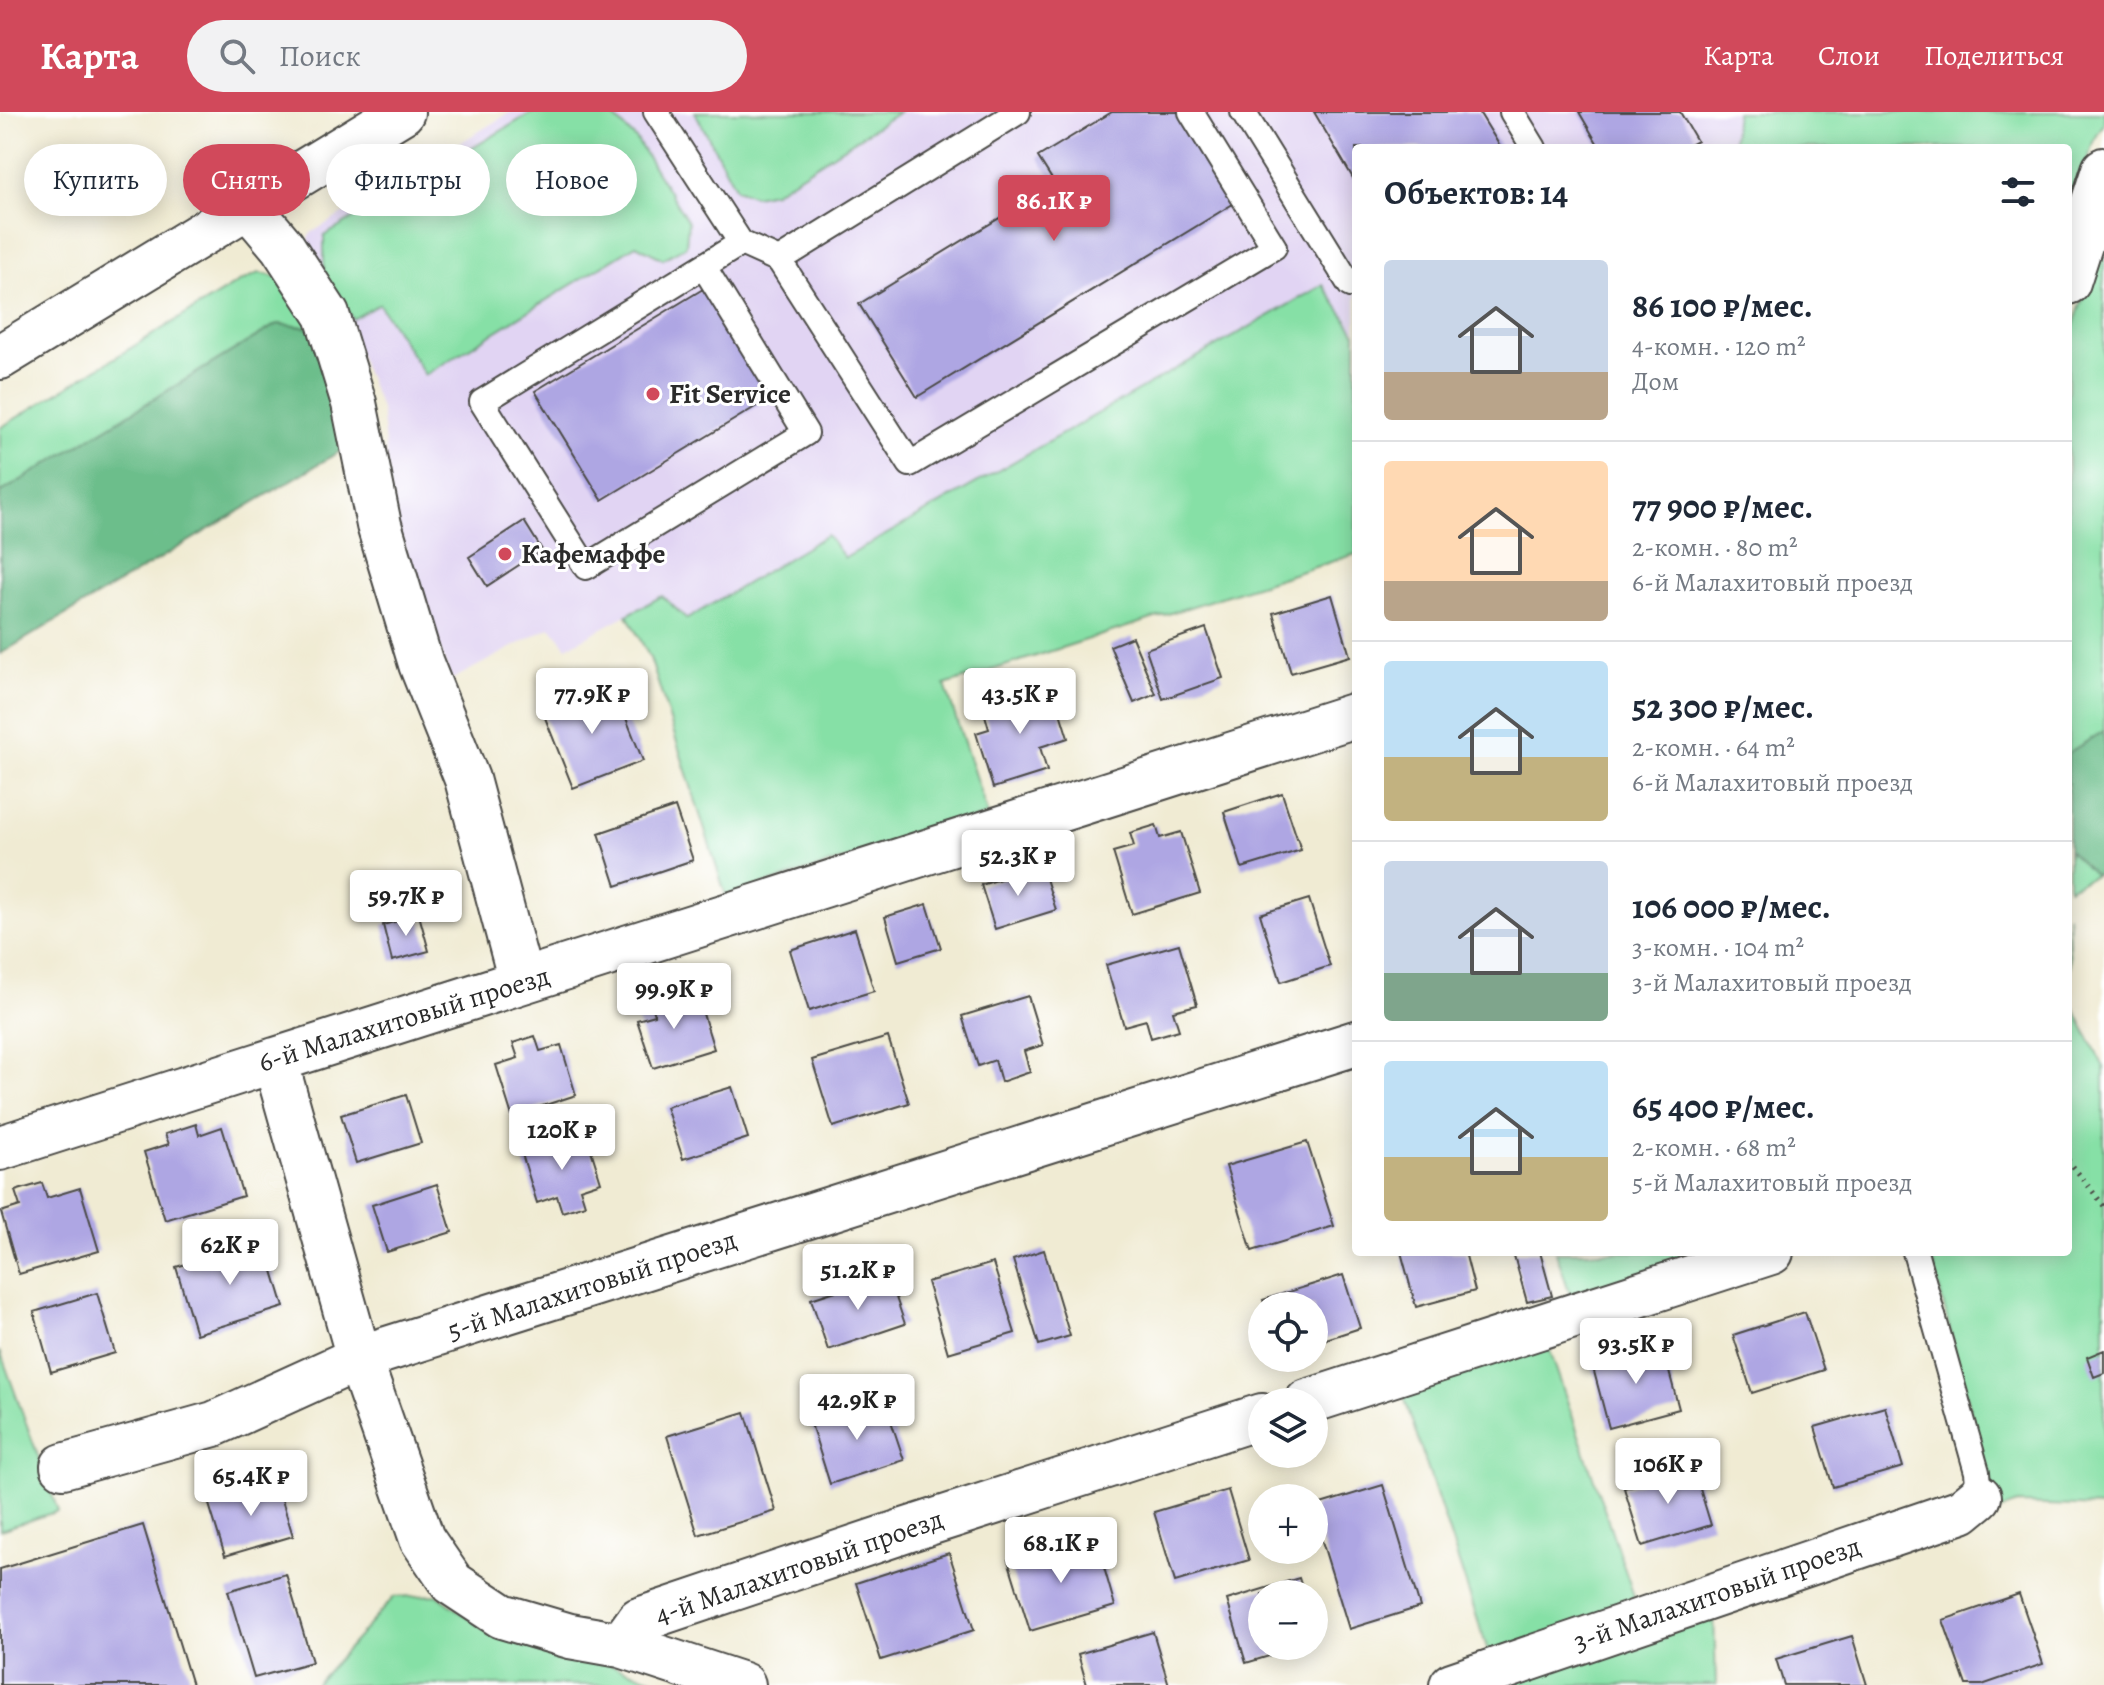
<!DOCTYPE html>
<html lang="ru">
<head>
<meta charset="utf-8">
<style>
  :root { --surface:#fff; --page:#f2f2f3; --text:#1f2937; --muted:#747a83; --line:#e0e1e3; --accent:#d1495b }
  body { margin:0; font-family:Alegreya,serif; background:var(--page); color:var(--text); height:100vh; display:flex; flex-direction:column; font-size:30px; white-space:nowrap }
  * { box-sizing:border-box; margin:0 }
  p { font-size:26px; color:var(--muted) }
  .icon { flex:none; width:44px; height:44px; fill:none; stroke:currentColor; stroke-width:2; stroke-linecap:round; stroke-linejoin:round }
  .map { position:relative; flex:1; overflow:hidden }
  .panel { position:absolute; left:1352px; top:32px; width:720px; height:1112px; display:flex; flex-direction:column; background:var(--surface); border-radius:8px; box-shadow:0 4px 20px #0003 }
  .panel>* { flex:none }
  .top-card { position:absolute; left:24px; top:32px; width:760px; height:72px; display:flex; gap:16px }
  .controls { position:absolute; left:1248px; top:1180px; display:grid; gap:16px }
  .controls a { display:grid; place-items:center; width:80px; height:80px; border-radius:50%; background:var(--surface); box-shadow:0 4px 20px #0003; font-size:40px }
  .price { position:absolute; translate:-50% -68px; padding:0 18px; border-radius:8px; background:#fff; color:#222; font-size:26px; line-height:52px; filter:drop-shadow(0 2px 4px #0008) }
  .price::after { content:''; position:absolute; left:50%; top:48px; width:24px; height:18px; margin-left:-12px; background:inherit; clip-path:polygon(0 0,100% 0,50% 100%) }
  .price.active { background:var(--accent); color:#fff }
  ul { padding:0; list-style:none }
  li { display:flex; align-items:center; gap:24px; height:200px; padding:0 32px }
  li+li { border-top:2px solid var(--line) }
  li span { display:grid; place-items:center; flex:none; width:224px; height:160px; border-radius:8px; color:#555 }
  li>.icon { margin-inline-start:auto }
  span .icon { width:96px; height:96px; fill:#fffc; stroke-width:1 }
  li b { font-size:34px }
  h2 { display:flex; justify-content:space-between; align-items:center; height:96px; padding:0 32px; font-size:34px }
  .pill { padding:0 28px; border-radius:36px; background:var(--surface); box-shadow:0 4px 20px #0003; font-size:28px; line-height:72px }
  .pill.active { background:var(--accent); color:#fff }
  header { display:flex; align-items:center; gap:48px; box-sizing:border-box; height:112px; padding:0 40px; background:var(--accent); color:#fff }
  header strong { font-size:38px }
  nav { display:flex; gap:44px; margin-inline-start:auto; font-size:28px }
  .search { width:560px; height:72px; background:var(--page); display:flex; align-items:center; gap:20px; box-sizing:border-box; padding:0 28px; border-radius:44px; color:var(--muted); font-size:30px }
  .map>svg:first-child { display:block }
  .built { fill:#e1d4f3 }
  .green { fill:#86e0a6; stroke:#588668; stroke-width:2 }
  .forest { fill:#6cbe8b; stroke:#4c745b; stroke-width:2 }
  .building { fill:#aea6e3 }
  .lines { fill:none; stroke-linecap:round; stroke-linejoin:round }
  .lane-casing { stroke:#494844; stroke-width:28 }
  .street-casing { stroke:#494844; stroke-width:48 }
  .primary-casing { stroke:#494844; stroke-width:48 }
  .path { stroke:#494844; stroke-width:5; stroke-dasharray:2 6; stroke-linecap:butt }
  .lane { stroke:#fff; stroke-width:24 }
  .street { stroke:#fff; stroke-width:44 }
  .primary { stroke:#fff; stroke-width:44 }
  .poi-dot { fill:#d1495b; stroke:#fff; stroke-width:3 }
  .labels { text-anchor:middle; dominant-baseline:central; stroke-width:6; stroke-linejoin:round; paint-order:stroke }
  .poi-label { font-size:28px; font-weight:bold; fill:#2b2b2b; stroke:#fff; text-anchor:start }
  .street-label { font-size:28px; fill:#2b2b2b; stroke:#fff }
</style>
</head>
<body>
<header>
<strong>Карта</strong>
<div class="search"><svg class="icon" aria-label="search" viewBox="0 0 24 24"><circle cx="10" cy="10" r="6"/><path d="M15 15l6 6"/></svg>Поиск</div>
<nav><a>Карта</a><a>Слои</a><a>Поделиться</a></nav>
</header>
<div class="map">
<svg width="2104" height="1573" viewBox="0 0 2104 1573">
  <rect width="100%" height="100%" fill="#fff"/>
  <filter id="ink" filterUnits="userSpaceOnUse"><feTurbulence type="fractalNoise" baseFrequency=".0125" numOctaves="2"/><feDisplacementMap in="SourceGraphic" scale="16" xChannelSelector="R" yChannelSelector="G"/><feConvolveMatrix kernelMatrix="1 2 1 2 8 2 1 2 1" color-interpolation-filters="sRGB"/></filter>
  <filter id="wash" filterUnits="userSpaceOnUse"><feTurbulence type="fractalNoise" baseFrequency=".006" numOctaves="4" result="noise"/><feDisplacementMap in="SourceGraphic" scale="32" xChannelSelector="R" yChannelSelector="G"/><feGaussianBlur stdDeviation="1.8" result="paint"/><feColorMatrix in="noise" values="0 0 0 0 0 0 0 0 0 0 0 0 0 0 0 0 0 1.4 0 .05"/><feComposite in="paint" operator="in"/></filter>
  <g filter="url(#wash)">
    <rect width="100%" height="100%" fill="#f0ebd3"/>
    <path class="built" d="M 511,0 L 1736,0 L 1732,36 L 1356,36 L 1356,221 L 1322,173 L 845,446 L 827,423 L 686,507 L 662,484 L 567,535 L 551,515 L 451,568 L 393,402 L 381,297 L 346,211 L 307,133 L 311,121 Z"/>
    <path class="green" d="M 533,0 L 609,0 L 636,27 L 688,110 L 686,134 L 663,147 L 636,133 L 425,263 L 379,192 L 353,207 L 324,164 L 324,124 Z
      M 695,0 L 899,0 L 774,80 L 754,84 L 736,77 Z
      M 1736,0 L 2104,0 L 2104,12 L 2093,30 L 2068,117 L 2068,36 L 1732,36 Z
      M 2104,125 L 2104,619 L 2068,641 L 2068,230 Z
      M 259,161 C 292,164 298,190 312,216 L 277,212 L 0,381 L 0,316 L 239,170 Z
      M 1323,173 L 1356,221 L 1356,442 L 945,573 L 988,703 L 726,784 L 650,546 L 627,503 L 662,484 L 687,507 L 827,423 L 845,446 Z
      M 2068,738 L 2095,763 L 2068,776 Z
      M 2068,802 L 2071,890 L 2104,955 L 2104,1395 L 2018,1392 L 1996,1399 L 1930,1140 L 2068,1140 Z
      M 1556,1140 L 1695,1140 L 1696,1147 L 1572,1188 Z
      M 1548,1233 L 1638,1496 L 1490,1545 L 1403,1282 Z
      M 0,1239 L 58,1399 L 0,1418 Z
      M 437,1483 L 493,1524 L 571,1540 L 672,1573 L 315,1573 L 394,1485 Z
      M 1714,1500 L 1716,1573 L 1500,1573 Z"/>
    <path class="forest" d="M 277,212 L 312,216 L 347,335 L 0,542 L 0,381 Z
      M 2104,619 L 2104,759 L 2095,763 L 2068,738 L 2068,641 Z"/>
    <g id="blocks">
      <path class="building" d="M 1112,0 L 1188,0 L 1241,87 L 917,285 L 859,192 L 1055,72 L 1038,45 Z
        M 1314,0 L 1479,0 L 1501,36 L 1356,36 L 1356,71 Z
        M 1579,0 L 1680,0 L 1697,29 L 1684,36 L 1600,36 Z
        M 703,177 L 770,286 L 602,388 L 535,279 Z
        M 524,409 L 542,438 L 487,474 L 469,445 Z
        M 1332,483 L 1350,544 L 1291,561 L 1273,501 Z
        M 1206,516 L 1223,566 L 1163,587 L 1146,537 Z
        M 1132,525 L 1156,582 L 1134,591 L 1110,534 Z
        M 612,571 L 643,649 L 573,676 L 542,598 Z
        M 1052,575 L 1068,626 L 1040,635 L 1047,659 L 993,676 L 976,621 L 989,617 L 983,596 Z
        M 1282,681 L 1301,738 L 1242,756 L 1224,700 Z
        M 675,695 L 693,748 L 616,774 L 599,721 Z
        M 1156,713 L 1160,726 L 1181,720 L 1200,781 L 1132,802 L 1113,740 L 1134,734 L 1130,721 Z
        M 1042,754 L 1056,798 L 995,817 L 981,773 Z
        M 1309,787 L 1330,854 L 1281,870 L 1260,802 Z
        M 927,792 L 941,836 L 898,849 L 885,805 Z
        M 419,803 L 429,839 L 392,849 L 383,813 Z
        M 855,817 L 874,879 L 809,899 L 790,838 Z
        M 1179,832 L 1197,893 L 1173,899 L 1179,918 L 1151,926 L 1146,908 L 1124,914 L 1106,853 Z
        M 673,880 L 677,895 L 699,889 L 714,937 L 653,956 L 637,908 L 655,903 L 650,887 Z
        M 1028,884 L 1043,933 L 1024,939 L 1030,960 L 1001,970 L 995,948 L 978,954 L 962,904 Z
        M 535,924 L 540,939 L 561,933 L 576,983 L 512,1004 L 496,953 L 518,946 L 513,931 Z
        M 888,925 L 909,991 L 833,1015 L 812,948 Z
        M 732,975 L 748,1026 L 683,1047 L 666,995 Z
        M 406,983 L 421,1031 L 356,1051 L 341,1003 Z
        M 196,1012 L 199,1023 L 222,1015 L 243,1084 L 165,1108 L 144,1040 L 169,1032 L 165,1022 Z
        M 586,1022 L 601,1070 L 580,1077 L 585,1093 L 562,1100 L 557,1084 L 537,1091 L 522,1042 Z
        M 1307,1030 L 1334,1114 L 1252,1139 L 1226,1054 Z
        M 42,1071 L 47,1086 L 80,1076 L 99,1139 L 19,1162 L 1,1100 L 20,1094 L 15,1079 Z
        M 437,1072 L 452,1120 L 387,1140 L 372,1093 Z
        M 264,1129 L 284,1195 L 196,1222 L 176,1155 Z
        M 1044,1138 L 1070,1224 L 1039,1233 L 1013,1148 Z
        M 1401,1140 L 1465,1140 L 1475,1179 L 1416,1195 Z
        M 1513,1140 L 1540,1140 L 1552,1184 L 1527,1190 Z
        M 993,1151 L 1015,1221 L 948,1241 L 927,1170 Z
        M 888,1162 L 905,1212 L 828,1238 L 811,1187 Z
        M 1343,1163 L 1360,1216 L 1314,1231 L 1314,1194 L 1265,1194 L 1263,1188 Z
        M 97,1181 L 115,1241 L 51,1260 L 34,1200 Z
        M 1805,1200 L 1824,1258 L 1752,1281 L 1733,1223 Z
        M 1662,1233 L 1679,1297 L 1609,1316 L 1592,1252 Z
        M 2104,1238 L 2104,1261 L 2094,1265 L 2087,1245 Z
        M 884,1288 L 904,1348 L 830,1372 L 811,1312 Z
        M 1885,1295 L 1903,1355 L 1833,1375 L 1815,1315 Z
        M 745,1300 L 776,1399 L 698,1423 L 667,1324 Z
        M 1693,1354 L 1711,1413 L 1642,1434 L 1624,1376 Z
        M 276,1368 L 293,1424 L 225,1444 L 208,1389 Z
        M 1383,1373 L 1420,1495 L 1349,1517 L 1314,1403 L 1314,1394 Z
        M 1228,1378 L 1249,1448 L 1175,1470 L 1154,1400 Z
        M 143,1413 L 192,1573 L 0,1573 L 0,1457 Z
        M 1076,1428 L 1081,1444 L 1099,1438 L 1115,1494 L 1030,1519 L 1008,1448 Z
        M 949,1441 L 974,1518 L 881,1548 L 856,1471 Z
        M 286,1462 L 312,1550 L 254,1566 L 228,1479 Z
        M 1299,1466 L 1304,1482 L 1262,1482 L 1262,1534 L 1299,1535 L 1246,1551 L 1227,1488 Z
        M 2019,1482 L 2043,1552 L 1982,1573 L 1966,1573 L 1943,1508 Z
        M 1153,1520 L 1169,1573 L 1087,1573 L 1078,1542 Z
        M 1852,1524 L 1867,1573 L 1784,1573 L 1776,1547 Z"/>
    </g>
  </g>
  <g filter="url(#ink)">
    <use href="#blocks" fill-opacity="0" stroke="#494844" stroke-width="2"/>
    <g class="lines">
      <g class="lane-casing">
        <path id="lane" d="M 656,0 L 741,131 L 779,148 L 910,352 L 1274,135 L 1191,0
          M 1243,0 L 1350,173 L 1356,169
          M 1512,0 L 1534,36
          M 779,148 L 1018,0
          M 704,155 L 806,321 L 586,455 L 482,290 L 741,131
          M 1915,1140 L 1977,1360 L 1979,1385"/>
      </g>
      <g class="street-casing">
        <path id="street" d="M 249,95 L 282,134 L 327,203 L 354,291 L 379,413 L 421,552 L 467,667 L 521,869
          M 2068,170 L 2104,58
          M 275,948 L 359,1246 L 422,1427 L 452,1471 L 502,1504 L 570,1524 L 621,1533 L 743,1573
          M 0,1036 L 1356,603
          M 1307,1290 L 1771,1140
          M 63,1354 L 214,1312 L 359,1246 L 1356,931
          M 621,1533 L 639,1508 L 907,1418 L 1262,1304
          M 1452,1573 L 1962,1399 L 1979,1385"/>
      </g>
      <g class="primary-casing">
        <path id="primary" d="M 0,245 L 402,0"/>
      </g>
      <path class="path" d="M 2068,1048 L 2104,1094"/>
      <use href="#lane" class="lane"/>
      <use href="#street" class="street"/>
      <use href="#primary" class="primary"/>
    </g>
  </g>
  <g class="poi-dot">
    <circle cx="653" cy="282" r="8"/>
    <circle cx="505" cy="442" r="8"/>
  </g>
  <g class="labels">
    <g class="poi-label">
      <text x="669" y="282">Fit Service</text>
      <text x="521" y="442">Кафемаффе</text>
    </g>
    <g class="street-label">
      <text transform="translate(404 907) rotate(-17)">6-й Малахитовый проезд</text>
      <text transform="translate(592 1173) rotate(-18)">5-й Малахитовый проезд</text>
      <text transform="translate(799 1455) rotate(-19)">4-й Малахитовый проезд</text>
      <text transform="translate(1717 1482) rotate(-19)">3-й Малахитовый проезд</text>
    </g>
  </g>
</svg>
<div class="controls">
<a><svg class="icon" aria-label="locate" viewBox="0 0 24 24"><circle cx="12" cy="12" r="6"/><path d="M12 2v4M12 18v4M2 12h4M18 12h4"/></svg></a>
<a><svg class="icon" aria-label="layers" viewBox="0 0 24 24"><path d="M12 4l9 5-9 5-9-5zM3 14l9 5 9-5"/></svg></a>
<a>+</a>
<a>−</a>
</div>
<b class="price active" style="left:1054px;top:131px">86.1K ₽</b>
<b class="price" style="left:592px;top:624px">77.9K ₽</b>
<b class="price" style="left:1020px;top:624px">43.5K ₽</b>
<b class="price" style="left:1018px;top:786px">52.3K ₽</b>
<b class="price" style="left:406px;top:826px">59.7K ₽</b>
<b class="price" style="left:674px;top:919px">99.9K ₽</b>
<b class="price" style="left:562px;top:1060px">120K ₽</b>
<b class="price" style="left:230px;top:1175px">62K ₽</b>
<b class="price" style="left:858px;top:1200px">51.2K ₽</b>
<b class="price" style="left:1636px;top:1274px">93.5K ₽</b>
<b class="price" style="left:857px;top:1330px">42.9K ₽</b>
<b class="price" style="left:1668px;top:1394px">106K ₽</b>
<b class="price" style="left:251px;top:1406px">65.4K ₽</b>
<b class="price" style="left:1061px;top:1473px">68.1K ₽</b>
<div class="top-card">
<a class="pill">Купить</a>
<a class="pill active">Снять</a>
<a class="pill">Фильтры</a>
<a class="pill">Новое</a>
</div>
<section class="panel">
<h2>Объектов: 14<svg class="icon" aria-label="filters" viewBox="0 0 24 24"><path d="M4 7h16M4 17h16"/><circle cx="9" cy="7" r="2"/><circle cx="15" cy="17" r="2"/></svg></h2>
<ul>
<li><span style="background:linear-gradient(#c9d6e8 70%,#b9a48a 0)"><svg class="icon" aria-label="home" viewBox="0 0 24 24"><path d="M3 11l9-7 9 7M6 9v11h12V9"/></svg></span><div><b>86 100 ₽/мес.</b><p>4-комн. · 120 m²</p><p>Дом</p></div></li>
<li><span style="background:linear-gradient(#ffd9b3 75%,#b9a48a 0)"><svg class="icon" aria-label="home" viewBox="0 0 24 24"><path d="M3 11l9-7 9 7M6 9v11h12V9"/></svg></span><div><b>77 900 ₽/мес.</b><p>2-комн. · 80 m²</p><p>6-й Малахитовый проезд</p></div></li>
<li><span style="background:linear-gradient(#bfe0f5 60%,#c2b280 0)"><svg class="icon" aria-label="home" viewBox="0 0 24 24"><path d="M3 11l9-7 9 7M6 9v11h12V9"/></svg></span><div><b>52 300 ₽/мес.</b><p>2-комн. · 64 m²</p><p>6-й Малахитовый проезд</p></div></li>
<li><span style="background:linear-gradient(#c9d6e8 70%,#7fa58c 0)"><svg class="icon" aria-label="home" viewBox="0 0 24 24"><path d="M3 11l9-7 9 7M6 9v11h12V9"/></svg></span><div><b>106 000 ₽/мес.</b><p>3-комн. · 104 m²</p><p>3-й Малахитовый проезд</p></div></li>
<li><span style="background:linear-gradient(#bfe0f5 60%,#c2b280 0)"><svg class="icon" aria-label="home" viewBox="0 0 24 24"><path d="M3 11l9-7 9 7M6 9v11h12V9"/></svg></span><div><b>65 400 ₽/мес.</b><p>2-комн. · 68 m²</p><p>5-й Малахитовый проезд</p></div></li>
</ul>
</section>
</div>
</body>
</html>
